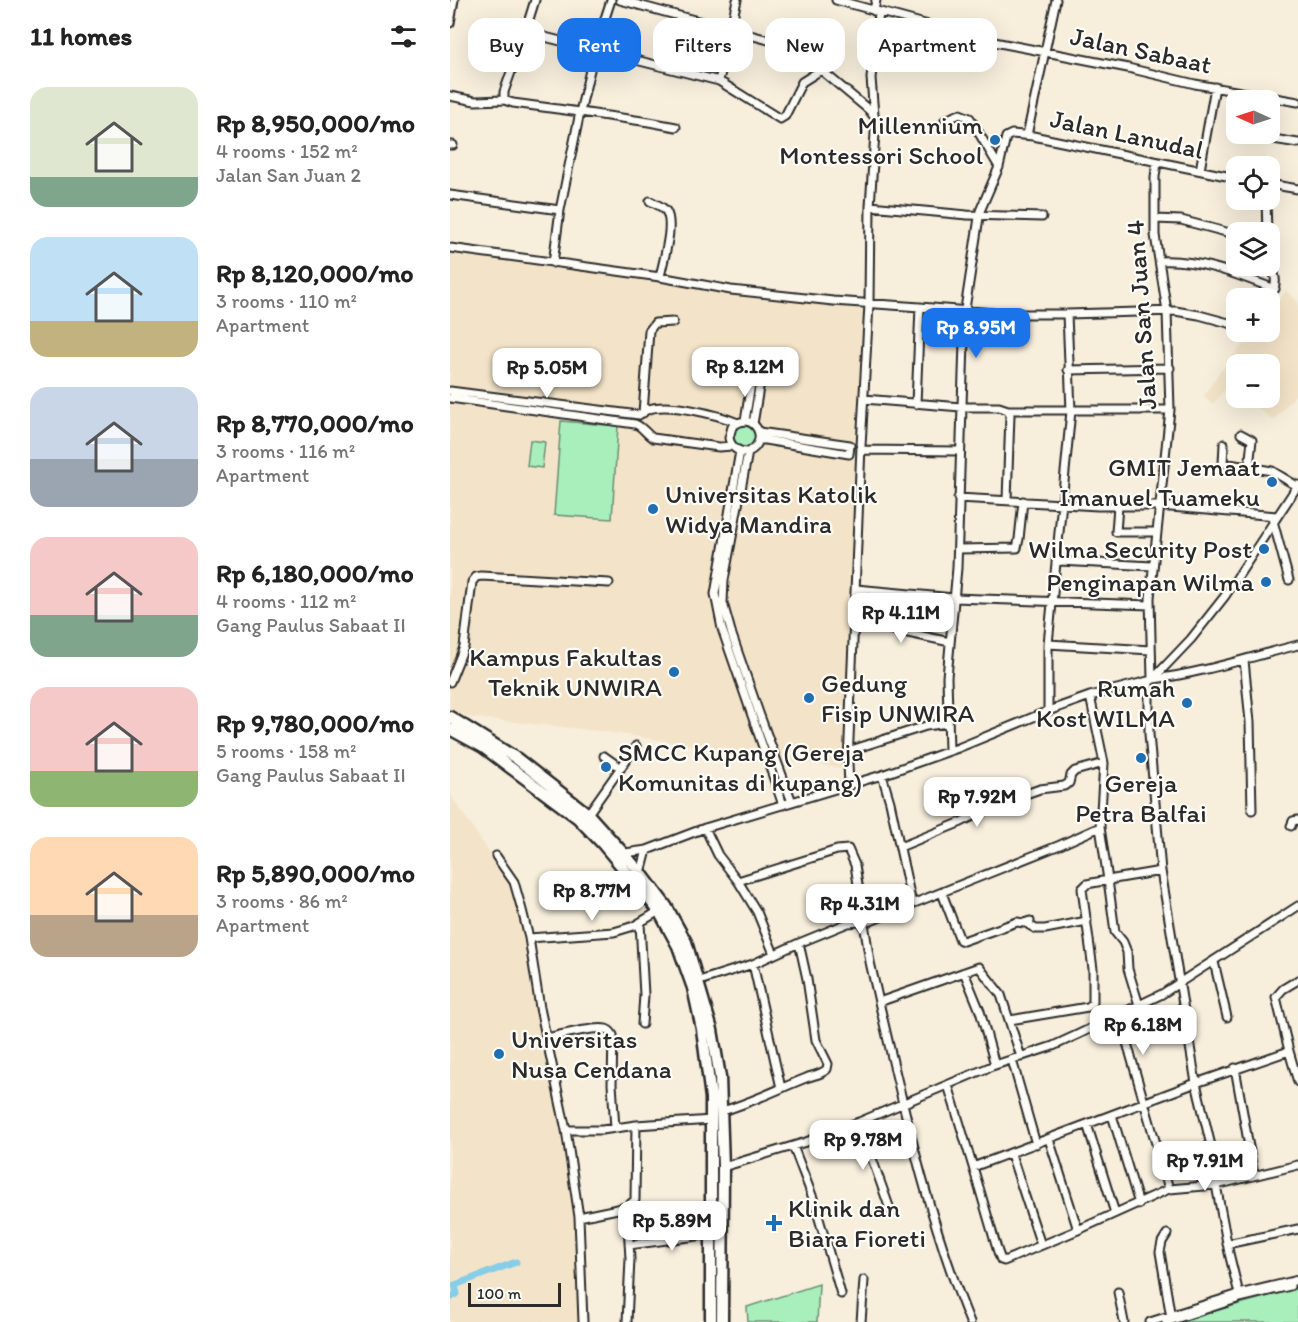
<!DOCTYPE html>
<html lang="en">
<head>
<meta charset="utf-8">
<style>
  :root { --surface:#fff; --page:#f2f2f2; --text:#222; --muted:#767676; --accent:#1a73e8 }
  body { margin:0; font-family:Itim,sans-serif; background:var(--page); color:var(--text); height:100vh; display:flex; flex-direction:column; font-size:22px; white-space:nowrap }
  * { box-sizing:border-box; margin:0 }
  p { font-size:20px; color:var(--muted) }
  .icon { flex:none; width:33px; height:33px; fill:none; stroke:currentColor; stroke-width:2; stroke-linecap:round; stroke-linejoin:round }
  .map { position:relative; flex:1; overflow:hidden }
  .drawer { display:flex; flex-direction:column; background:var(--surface); width:450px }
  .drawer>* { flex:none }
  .top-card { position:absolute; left:18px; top:18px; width:570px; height:54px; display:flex; gap:12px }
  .needle { width:39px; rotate:273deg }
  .controls { position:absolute; left:776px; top:90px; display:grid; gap:12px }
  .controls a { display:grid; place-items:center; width:54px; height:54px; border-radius:12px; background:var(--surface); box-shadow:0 6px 24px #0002; font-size:30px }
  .scale { position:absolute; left:18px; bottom:15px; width:93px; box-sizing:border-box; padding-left:6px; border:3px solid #2b2b2b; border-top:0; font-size:16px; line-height:21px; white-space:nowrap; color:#2b2b2b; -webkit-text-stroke:4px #fdfcf7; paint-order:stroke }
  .price { position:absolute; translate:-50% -51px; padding:0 14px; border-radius:12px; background:#fff; color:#222; font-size:20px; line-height:39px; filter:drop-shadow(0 2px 3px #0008) }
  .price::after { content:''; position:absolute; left:50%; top:36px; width:18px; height:14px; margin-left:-9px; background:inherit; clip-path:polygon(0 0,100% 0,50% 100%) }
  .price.selected { background:var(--accent); color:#fff }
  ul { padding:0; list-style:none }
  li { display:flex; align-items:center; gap:18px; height:150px; padding:0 30px }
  li span { display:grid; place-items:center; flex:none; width:168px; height:120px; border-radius:18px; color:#555 }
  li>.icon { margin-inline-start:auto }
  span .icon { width:72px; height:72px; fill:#fffc; stroke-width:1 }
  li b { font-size:26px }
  h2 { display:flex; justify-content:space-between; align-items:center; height:72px; padding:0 30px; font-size:26px }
  .pill { padding:0 21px; border-radius:18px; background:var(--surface); box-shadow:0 6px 24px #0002; font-size:21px; line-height:54px }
  .pill.selected { background:var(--accent); color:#fff }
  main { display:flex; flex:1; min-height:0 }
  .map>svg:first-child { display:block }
  .built { fill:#f3e4c9 }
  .green { fill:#a8efbb; stroke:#6a8d73; stroke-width:1.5 }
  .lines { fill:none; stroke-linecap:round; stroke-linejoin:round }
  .canal { stroke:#87cde8; stroke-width:7 }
  .minor-casing { stroke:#2b2b2b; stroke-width:11 }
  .trunk-casing { stroke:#2b2b2b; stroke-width:15 }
  .minor { stroke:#fdfcf7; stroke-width:7 }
  .trunk { stroke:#fdfcf7; stroke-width:10 }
  .poi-dot { fill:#1f6fb2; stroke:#fdfcf7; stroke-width:2 }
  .labels { text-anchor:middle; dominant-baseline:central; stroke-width:4.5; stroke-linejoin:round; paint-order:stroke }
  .street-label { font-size:26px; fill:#2b2b2b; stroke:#fdfcf7 }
  .poi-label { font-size:26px; fill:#2b2b2b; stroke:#fdfcf7; text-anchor:end }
</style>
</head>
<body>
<main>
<section class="drawer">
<h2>11 homes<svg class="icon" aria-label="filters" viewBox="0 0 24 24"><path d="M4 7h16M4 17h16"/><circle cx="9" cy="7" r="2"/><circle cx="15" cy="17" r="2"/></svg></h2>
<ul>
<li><span style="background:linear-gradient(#dfe7d0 75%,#7fa58c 0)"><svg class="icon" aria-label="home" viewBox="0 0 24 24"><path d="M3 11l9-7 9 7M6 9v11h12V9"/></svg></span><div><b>Rp 8,950,000/mo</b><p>4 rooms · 152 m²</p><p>Jalan San Juan 2</p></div></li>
<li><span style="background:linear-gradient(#bfe0f5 70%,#c2b280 0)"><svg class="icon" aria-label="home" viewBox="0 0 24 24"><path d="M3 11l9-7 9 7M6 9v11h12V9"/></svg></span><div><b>Rp 8,120,000/mo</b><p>3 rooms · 110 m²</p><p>Apartment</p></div></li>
<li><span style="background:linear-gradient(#c9d6e8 60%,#9aa5b1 0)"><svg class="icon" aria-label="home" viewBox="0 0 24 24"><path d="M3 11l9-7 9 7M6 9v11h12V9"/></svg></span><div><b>Rp 8,770,000/mo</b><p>3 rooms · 116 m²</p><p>Apartment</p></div></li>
<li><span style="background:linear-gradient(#f6c9c9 65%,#7fa58c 0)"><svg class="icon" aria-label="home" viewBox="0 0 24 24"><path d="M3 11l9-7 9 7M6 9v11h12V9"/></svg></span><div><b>Rp 6,180,000/mo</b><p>4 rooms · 112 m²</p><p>Gang Paulus Sabaat II</p></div></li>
<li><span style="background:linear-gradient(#f6c9c9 70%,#8fb573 0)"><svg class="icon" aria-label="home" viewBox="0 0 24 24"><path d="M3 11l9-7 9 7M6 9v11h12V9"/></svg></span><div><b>Rp 9,780,000/mo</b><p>5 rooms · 158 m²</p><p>Gang Paulus Sabaat II</p></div></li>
<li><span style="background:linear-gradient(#ffd9b3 65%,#b9a48a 0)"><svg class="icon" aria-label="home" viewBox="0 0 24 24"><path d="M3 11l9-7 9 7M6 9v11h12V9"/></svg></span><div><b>Rp 5,890,000/mo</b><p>3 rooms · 86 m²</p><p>Apartment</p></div></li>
</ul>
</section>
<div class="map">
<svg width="848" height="1322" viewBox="0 0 848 1322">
  <rect width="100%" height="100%" fill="#f7eedc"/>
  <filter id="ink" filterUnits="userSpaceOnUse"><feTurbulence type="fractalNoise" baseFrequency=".0167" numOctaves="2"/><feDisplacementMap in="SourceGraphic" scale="12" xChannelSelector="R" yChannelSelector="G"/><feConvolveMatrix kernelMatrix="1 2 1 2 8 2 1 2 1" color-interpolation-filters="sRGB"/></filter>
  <g filter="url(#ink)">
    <path class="built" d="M 0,251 L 186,277 L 299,296 L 416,309 L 395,769 L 158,732 L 17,717 L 0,709 Z
      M 836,291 L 848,302 L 848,392 L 823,421 L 797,398 L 819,398 L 819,364 L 786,364 L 786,387 L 780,382 L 763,404 L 754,396 L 770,372 L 803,332 L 819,332 L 819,312 Z
      M 0,794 L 62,886 L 108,1104 L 122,1190 L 130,1259 L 129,1322 L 0,1322 Z"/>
    <path class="green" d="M 111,421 L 168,426 L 162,519 L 104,515 Z
      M283 437a11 11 0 1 1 22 0a11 11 0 1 1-22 0Z
      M 80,440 L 95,442 L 92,468 L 77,466 Z
      M 369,1284 L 367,1322 L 298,1322 L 297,1307 Z
      M 848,1288 L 848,1322 L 727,1322 L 742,1317 Z"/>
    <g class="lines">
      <path class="canal" d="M 0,1298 L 7,1294 L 5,1285 L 66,1262"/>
      <g class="minor-casing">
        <path id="minor" d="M 85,0 L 75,32 L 269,81 L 330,119 L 335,116 L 352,82 L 371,70 L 419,110 L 426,119 L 420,206 L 419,304 L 411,446 L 398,763 L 399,786
          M 161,0 L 145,49 L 130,112 L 199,122 L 226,127
          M 170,0 L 322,41 L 364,49
          M 386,0 L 534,40 L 678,68 L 745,84 L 848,102
          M 424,11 L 426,0
          M 0,23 L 4,0
          M 75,32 L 54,92 L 54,100 L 63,103 L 130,112 L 110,210 L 103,263
          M 269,81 L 287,0
          M 0,96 L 25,101 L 54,100
          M 424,115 L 421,78 L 429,13
          M 495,120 L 510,114 L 520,118 L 549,167
          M 792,134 L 848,143
          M 577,135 L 606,0
          M 0,145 L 3,145
          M 750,170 L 765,87
          M 819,184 L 848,189
          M 0,195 L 110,210
          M 816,200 L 817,232
          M 200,201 C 206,204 212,206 216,211 C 225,224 213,261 210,277
          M 420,206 L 517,215 L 592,217
          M 705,219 L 731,220 L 776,232
          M 0,248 L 210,277 L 281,290 L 383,301 L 470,307 L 466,404
          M 710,261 C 751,259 788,275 825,289
          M 818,298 C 830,283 825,276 819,259
          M 470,307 L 557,314 L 617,314 L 725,311 L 749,315 L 786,325
          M 618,370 L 720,368
          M 0,391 L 189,415 C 192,413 194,411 197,410 C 216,401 269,415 288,423
          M 0,398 L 185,424 C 192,426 196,434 203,438 L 269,447 L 282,446
          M 414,399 L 511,407 L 549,407 L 558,410 L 560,415 L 557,500
          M 558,410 L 720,410
          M 193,413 L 199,331 L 205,323 L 223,322
          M 295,421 L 303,371 L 310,365 L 311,376 L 303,424
          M 309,432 L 400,445 L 399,454 L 309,439
          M 791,434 L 802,440 L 799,467
          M 774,444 L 773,463 L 822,471 L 847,486
          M 411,450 L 509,451
          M 290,451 L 265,594 L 272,629 L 333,805
          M 298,452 C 288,452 281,448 279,438 L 282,427 C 303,408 322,441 298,452 L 274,580 L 273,603 L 282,635 L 309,713 L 342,802
          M 508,498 L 648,506 L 709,506 L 827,516
          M 668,506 L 666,532 L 707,532
          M 823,521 L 839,580
          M 508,549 L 567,548 L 569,539 L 573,501
          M 606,563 L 610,561 L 702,566
          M 406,589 L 504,598 L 700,605
          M 404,625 L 435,628 L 500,642
          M 598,644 L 701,650
          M 794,660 L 800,722 L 802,810
          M 704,679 C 753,673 800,657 848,645
          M 702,680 L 700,598 L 720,410 L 717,311 L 705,235 L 705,177 L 707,162
          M 0,682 L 14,647 L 22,582 L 26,577 L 31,576 L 159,583
          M 699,682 L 699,734 L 711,871 L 746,1083 L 839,1051 L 848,1082
          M 640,696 L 654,763 L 650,827
          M 598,711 L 598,644 L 621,411 L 617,314
          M 398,751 L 476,726 L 498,723
          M 499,751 L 497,677 L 507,568 L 515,309 L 530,211 L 549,167 L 556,137 L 562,134 L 583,136 L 786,178
          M 154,756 L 171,768
          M 432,775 L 440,802 L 462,904 L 610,845 L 650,827 L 658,880 L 637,884 L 632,889 L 643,969 L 643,1003 L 638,1007 L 560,1020
          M 138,814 L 186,746
          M 841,826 L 843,821 L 848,820
          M 255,828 L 268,855 L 288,881 L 307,912 L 324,954
          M 450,847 L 509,823 L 550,803 L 590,789 L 614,786 L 619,783 L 621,775 L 625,771 L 654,763
          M 175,853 L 197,850 L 255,828 L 432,775 L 508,748 L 598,711 L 640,696 L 702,680 L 741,639 L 775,596 L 848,485
          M 46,856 L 64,882 L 72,910 L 79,938 L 90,1008 L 116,1130 L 129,1217 L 133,1322
          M 191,873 L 197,850
          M 288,881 L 387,850 L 398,849 L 405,865 L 420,962 L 429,1002
          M 492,893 L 510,940 L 513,941 L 567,922 L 574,923 L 580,921 L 579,925 L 586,929 L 595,929 L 637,921
          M 190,923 L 194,995 L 192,1024
          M 79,938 L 164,932 L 184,926 L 209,911
          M 349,943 L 398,923 L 421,921 L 462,904
          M 764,962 L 777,1017
          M 303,964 L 331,1088
          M 514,972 L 530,1011 L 545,1065
          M 249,981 L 303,964 L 349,943 L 357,979 L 366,1040 L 378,1064 L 377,1069 C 371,1075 363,1075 356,1078 C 328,1089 301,1103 272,1111
          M 689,1005 L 678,969 L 677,952 L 673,942 L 665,932 L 658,880 L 711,871
          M 669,1015 L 719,1189
          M 97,1038 C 110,1035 144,1026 156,1029 C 160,1030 160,1031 163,1035 L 162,1084 L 165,1128
          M 839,1051 L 826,997 L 833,989 L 848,980
          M 562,1060 L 586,1144
          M 785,1068 L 804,1175
          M 498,1085 L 523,1167 L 746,1083 L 762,1150 L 766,1185 L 719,1189 L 628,1230 L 554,1261 L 551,1260 L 548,1252 L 523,1167
          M 662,1115 L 689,1204
          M 409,1122 L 441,1212
          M 637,1124 L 665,1213
          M 116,1130 L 152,1130 L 186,1125 L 262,1120
          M 599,1139 L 628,1230
          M 343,1146 L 363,1198 L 391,1294
          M 561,1154 L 591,1245
          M 273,1167 L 356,1142 L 409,1122 L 542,1066 L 603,1046 L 629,1034 L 712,994 L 848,906
          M 177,1207 L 180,1259 L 177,1322
          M 129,1217 L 177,1207 L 185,1200 L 186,1125
          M 717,1234 L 712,1242 L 710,1252 L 721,1318
          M 777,1244 L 848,1229
          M 179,1245 L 262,1234
          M 668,1292 L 674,1322
          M 790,1298 L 779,1253 L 766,1185 L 848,1165
          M 411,1322 L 414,1280
          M 520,1322 C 478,1219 454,1109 429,1002 L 529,967 L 551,995 L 571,1057
          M 700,1322 L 789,1294 L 848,1280
          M 716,1322 L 790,1298 L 840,1286"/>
      </g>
      <g class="trunk-casing">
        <path id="trunk" d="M 0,717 L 66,758 L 138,814 L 191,873 L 216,906 L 236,942 L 262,1030 L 270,1077 L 273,1167 L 272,1322
          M 0,729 L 33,747 L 128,818 L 152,843 L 209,911 L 228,946 L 243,988 L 252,1029 L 261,1098 L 261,1322"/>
      </g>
      <use href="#minor" class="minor"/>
      <use href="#trunk" class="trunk"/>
    </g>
  </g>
  <g class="poi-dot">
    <circle cx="545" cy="140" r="6"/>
    <circle cx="822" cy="482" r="6"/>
    <circle cx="203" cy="509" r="6"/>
    <circle cx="814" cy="549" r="6"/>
    <circle cx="816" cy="582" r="6"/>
    <circle cx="224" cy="672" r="6"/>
    <circle cx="359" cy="698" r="6"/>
    <circle cx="737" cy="703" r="6"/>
    <circle cx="691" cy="758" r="6"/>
    <circle cx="156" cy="767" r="6"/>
    <circle cx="49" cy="1054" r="6"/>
    <path d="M321 1214h6v6h6v6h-6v6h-6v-6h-6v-6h6z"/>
  </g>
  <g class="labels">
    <g class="street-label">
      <text transform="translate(691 50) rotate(12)">Jalan Sabaat</text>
      <text transform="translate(677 134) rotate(12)">Jalan Lanudal</text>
      <text transform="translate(691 315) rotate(-94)">Jalan San Juan 4</text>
    </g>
    <g class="poi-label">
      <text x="533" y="125">Millennium<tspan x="533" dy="30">Montessori School</tspan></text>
      <text x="810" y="467">GMIT Jemaat<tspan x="810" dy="30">Imanuel Tuameku</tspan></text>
      <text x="215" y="494" text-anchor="start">Universitas Katolik<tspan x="215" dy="30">Widya Mandira</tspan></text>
      <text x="802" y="549">Wilma Security Post</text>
      <text x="804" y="582">Penginapan Wilma</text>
      <text x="212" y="657">Kampus Fakultas<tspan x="212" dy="30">Teknik UNWIRA</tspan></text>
      <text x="371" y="683" text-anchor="start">Gedung<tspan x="371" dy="30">Fisip UNWIRA</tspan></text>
      <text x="725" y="688">Rumah<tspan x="725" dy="30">Kost WILMA</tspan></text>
      <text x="168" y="752" text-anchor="start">SMCC Kupang (Gereja<tspan x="168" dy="30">Komunitas di kupang)</tspan></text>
      <text x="691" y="783" text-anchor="middle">Gereja<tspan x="691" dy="30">Petra Balfai</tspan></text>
      <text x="61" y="1039" text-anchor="start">Universitas<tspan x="61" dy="30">Nusa Cendana</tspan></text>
      <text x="338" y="1208" text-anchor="start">Klinik dan<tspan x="338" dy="30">Biara Fioreti</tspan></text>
    </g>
  </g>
</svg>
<div class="controls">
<a><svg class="needle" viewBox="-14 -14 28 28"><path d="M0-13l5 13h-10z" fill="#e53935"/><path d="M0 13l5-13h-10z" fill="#767676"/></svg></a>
<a><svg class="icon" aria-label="locate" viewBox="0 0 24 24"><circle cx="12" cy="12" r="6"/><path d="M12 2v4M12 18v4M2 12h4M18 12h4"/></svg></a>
<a><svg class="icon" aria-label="layers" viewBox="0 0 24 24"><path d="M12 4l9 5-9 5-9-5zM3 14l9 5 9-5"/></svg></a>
<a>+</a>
<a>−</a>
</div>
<div class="scale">100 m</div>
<b class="price selected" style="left:526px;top:359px">Rp 8.95M</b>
<b class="price" style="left:295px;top:398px">Rp 8.12M</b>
<b class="price" style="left:97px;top:399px">Rp 5.05M</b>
<b class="price" style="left:451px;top:644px">Rp 4.11M</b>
<b class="price" style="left:527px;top:828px">Rp 7.92M</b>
<b class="price" style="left:142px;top:922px">Rp 8.77M</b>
<b class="price" style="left:410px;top:935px">Rp 4.31M</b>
<b class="price" style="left:693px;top:1056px">Rp 6.18M</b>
<b class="price" style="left:413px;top:1171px">Rp 9.78M</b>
<b class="price" style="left:755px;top:1192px">Rp 7.91M</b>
<b class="price" style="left:222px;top:1252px">Rp 5.89M</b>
<div class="top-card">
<a class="pill">Buy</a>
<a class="pill selected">Rent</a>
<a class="pill">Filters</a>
<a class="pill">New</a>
<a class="pill">Apartment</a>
</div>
</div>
</main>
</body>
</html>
